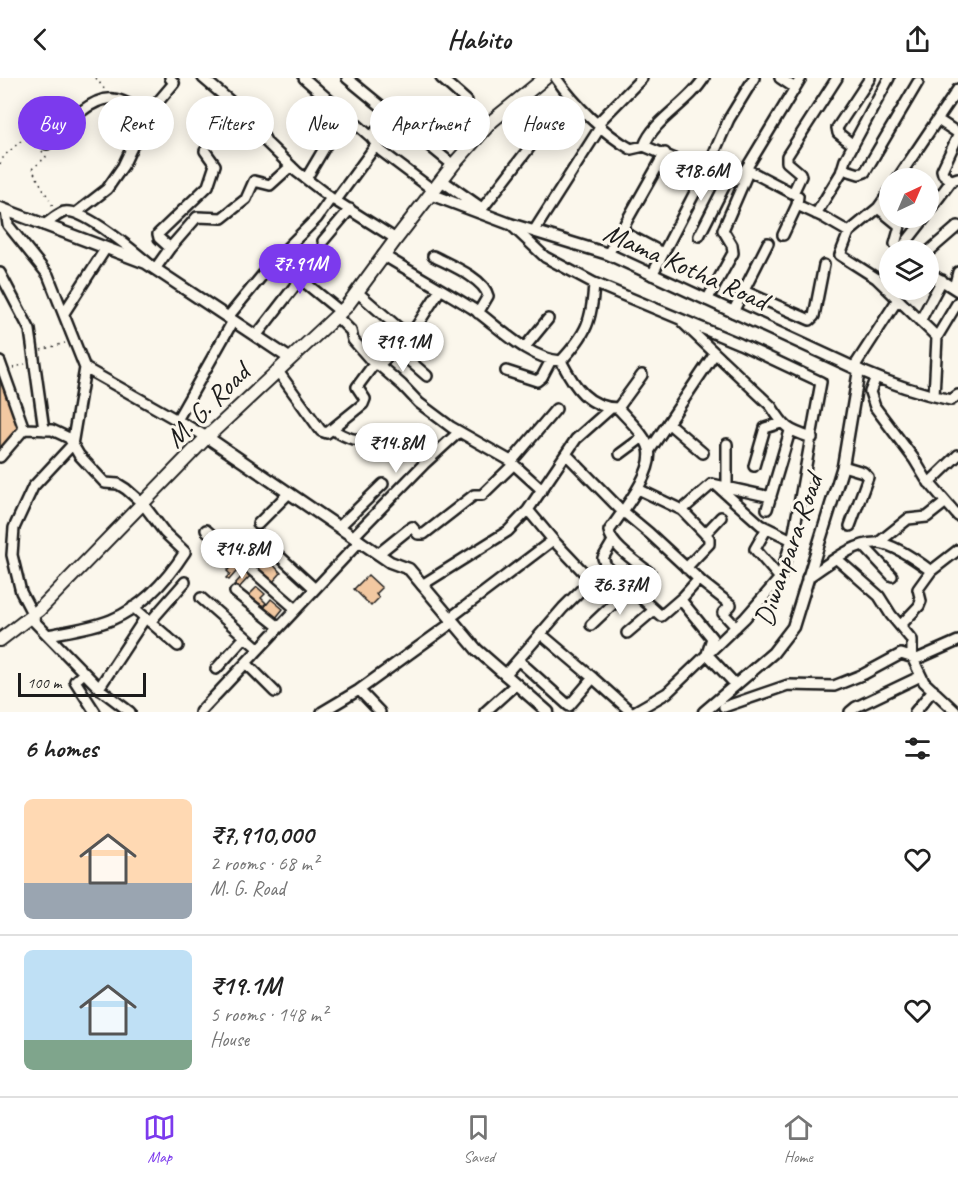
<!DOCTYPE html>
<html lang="en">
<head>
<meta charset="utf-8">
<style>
  :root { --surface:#fff; --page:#f2f2f2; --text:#222; --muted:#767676; --line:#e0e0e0; --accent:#7c3aed }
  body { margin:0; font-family:Caveat,sans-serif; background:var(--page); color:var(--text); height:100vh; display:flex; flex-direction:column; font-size:22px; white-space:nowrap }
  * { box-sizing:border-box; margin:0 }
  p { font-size:20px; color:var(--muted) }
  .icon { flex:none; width:33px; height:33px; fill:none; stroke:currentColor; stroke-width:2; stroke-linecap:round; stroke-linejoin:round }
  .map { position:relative; height:634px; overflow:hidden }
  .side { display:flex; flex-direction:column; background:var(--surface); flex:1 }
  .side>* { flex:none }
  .hud { position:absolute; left:18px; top:18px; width:600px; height:54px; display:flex; gap:12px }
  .needle { width:39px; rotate:44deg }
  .buttons { position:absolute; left:879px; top:90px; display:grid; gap:12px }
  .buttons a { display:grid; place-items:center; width:60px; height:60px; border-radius:50%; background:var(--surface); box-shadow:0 3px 15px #0003; font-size:30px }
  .scale { position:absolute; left:18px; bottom:15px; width:128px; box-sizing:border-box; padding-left:6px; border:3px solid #1c1c1c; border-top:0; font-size:16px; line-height:21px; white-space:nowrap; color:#1c1c1c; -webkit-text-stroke:4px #fbf7ec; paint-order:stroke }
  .price { position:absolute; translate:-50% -51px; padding:0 14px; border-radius:21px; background:#fff; color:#222; font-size:20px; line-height:39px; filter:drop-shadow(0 2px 3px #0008) }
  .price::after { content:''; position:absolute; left:50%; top:36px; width:18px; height:14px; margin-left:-9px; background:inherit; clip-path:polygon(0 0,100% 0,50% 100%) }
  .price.on { background:var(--accent); color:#fff }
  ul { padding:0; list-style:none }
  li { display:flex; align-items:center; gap:18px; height:150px; padding:0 24px }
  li+li { border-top:2px solid var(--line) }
  li span { display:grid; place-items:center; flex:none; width:168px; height:120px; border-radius:9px; color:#555 }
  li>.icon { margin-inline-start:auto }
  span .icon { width:72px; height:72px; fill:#fffc; stroke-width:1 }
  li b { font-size:26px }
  h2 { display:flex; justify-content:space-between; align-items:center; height:72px; padding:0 24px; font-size:26px }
  .tag { padding:0 21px; border-radius:27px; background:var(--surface); box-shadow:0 3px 15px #0003; font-size:21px; line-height:54px }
  .tag.on { background:var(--accent); color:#fff }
  header { display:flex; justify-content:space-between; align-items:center; height:78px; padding:0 24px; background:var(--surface); font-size:27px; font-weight:700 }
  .menu { display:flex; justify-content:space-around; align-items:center; height:84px; border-top:2px solid var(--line); background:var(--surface); font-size:16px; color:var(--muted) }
  .menu a { display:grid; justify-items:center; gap:3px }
  .menu .on { color:var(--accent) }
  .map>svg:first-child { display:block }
  .building { fill:#f2c8a1; stroke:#1c1c1c; stroke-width:1.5 }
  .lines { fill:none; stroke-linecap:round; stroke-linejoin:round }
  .minor-casing { stroke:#1c1c1c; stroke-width:14 }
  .tertiary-casing { stroke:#1c1c1c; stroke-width:15 }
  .secondary-casing { stroke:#1c1c1c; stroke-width:16 }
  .path { stroke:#1c1c1c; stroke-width:1.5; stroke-dasharray:1.5 4.5; stroke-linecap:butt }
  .minor { stroke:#fbf7ec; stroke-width:9 }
  .tertiary { stroke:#fbf7ec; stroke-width:10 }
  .secondary { stroke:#fbf7ec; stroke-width:12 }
  .labels { text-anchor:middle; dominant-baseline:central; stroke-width:6; stroke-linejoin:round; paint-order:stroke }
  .street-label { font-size:28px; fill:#1c1c1c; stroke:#fbf7ec }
</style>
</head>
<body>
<header><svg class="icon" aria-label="back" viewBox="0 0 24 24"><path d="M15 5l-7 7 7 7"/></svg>Habito<svg class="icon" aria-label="share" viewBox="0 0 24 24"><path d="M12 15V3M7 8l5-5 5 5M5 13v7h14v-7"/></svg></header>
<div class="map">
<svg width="958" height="634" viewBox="0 0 958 634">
  <rect width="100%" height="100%" fill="#fbf7ec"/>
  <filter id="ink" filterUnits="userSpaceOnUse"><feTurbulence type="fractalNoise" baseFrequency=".0167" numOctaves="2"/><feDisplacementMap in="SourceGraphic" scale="12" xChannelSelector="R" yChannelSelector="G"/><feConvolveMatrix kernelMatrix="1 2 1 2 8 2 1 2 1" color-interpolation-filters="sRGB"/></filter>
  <g filter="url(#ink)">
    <path class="building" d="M 0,295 L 19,350 L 0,373 Z
      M 266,479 L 281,495 L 272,505 L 256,491 Z
      M 237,482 L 243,486 L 229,502 L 226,500 L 230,496 L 227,493 Z
      M 246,494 L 250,498 L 238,511 L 234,507 Z
      M 368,497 L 382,510 L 376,516 L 379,520 L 371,528 L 354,511 Z
      M 257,509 L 265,516 L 261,520 L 266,525 L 263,528 L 248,518 Z
      M 271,521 L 283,531 L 275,541 L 263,531 Z"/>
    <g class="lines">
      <g class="minor-casing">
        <path id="minor" d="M 203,0 L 257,46 L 267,65 L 297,94 L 331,120 L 396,161
          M 304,0 L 371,59 L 381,73 L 433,112
          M 347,0 L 453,87
          M 441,0 L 467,23 L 448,45 L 470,68
          M 556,0 C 574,26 604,56 631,71 L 644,68 L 727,103 L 733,103 L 746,91 L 798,118 L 797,127 L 823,139 L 849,154 L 878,130 L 900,148 L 895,166 L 900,172
          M 780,0 L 795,10
          M 938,42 L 958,55
          M 598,45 L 642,0
          M 371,59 L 391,36
          M 47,66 C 62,51 90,18 113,21 C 125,22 136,31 147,37
          M 853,67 L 838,55 L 837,50 L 870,0
          M 644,68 C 654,41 688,26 704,0
          M 746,91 L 801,0
          M 843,91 L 859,96 L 865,94 L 918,4
          M 898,100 L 958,11
          M 306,101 L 332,57
          M 952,103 L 943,96 L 942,92 L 958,58
          M 793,115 L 801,98 L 800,95 L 787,84 L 787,78 L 837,0
          M 336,122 L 377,66
          M 878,130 L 890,113
          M 482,131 L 536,61
          M 6,133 L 8,147 L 48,197 L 85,290 L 207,359
          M 928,134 L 952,102 L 958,100
          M 76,135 L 107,111 L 123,88 L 147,37 L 174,5 L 170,0
          M 816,136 L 841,95 L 845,82 L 889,0
          M 44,147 C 50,143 58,136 64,134 C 83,129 140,178 155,191 L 170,170 L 197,139 L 222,140 L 246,121 L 254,103 L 270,107 L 291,88
          M 534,153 L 601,48
          M 621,153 L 663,175
          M 849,154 L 840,177 L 876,200 L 937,259 L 934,318
          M 783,157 L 797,127
          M 699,158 L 727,103
          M 323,163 L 350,131
          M 170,170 L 159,160 L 158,156 L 208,108 L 215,87 L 205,73
          M 900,172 L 925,140
          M 928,174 L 958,148
          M 608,176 L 665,75
          M 383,177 C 414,196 445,213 475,232 C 500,250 529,281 561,283 C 587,255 592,243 594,205 L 545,179 L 510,146
          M 433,178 C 448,186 484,200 488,218 L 478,235
          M 276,181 L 341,234
          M 928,194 L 958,213
          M 0,195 L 30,252 L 44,352
          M 652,197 L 706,93 L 729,41 L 754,0
          M 594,205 L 740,266 L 821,304 L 794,454 L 780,500 L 745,540 L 667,615 L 634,634
          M 954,210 L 958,194
          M 744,213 L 810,242 L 814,238 L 824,187
          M 357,214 L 408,258
          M 707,222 L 733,175 L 732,167 L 723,152 L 749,92
          M 733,234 L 768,165
          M 64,235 L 106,170
          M 336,238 L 351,253 L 353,262 L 374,286 L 380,288 L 402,307 L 419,325 L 451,349 L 509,382 L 542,412
          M 228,239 L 274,183 L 317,140 L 331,120
          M 920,243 L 942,202
          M 683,245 L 771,328 C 785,350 787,352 812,360
          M 256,258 L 301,200
          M 937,259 L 958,224
          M 525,269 L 548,241
          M 396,271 L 427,298
          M 561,283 C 574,308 588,330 618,330 C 628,342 645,356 649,371 C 655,394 621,435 609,453 C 611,468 638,485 650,495
          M 0,284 L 24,351 L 0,379
          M 379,287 L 414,252 L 440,212
          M 854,289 L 898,221
          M 277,292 L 321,353 L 327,355 L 363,326 L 365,321 L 357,309 L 374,286
          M 859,292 C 889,305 919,315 951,322 L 958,317
          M 506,293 L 537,303 L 542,299 L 551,282
          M 876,299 L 870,314 L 875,329 L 914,381 L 926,401 L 958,438
          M 618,330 L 642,297
          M 177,342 L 233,243
          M 668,345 L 703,375
          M 24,351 L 52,352 L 69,360 L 79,377 L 105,405 L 118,406 L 126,411 L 143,426 L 165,455 L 185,474 C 167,502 142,529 111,542 C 91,550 68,553 48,557
          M 333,352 C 352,362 354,365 375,355
          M 727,366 L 727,409
          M 650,372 L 715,275
          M 566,376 L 619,430 L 649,455 L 703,505 L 731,527 L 723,535 L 736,549
          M 620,376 L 643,359
          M 511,384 L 556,331
          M 754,388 L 765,350 L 781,345
          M 843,388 L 863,394 L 868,399 L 850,448
          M 929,405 L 958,377
          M 716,407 L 761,447 L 792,462
          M 638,411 L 682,432 L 709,460 L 709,466 L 686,490
          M 767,431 L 790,353
          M 682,432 L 712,406 L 771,419
          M 258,446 L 289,415
          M 339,449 L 383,406
          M 767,450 L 755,471 L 780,500
          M 206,452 L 296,531
          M 705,456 L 721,439
          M 353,459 L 424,386 L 459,354
          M 265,465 L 315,511
          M 878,465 L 908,441 L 927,439 L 946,424
          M 864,468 L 892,498
          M 378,476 L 409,451 L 412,449 L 418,456 L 424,456 L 474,417 L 482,417 L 514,386
          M 837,481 L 879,518 L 891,537 L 912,562 L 912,579 L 924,604 L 956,634
          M 606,488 L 603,480 L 613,463
          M 807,500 C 826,488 854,463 878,465 C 894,466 919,484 931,493 L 958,472
          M 591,502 L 606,488 L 661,538 L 683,519 L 699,501
          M 422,507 L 508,453 L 528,432 L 576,361 L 611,330
          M 235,514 L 279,549
          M 201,520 L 259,571
          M 681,522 L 712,560 L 707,576 L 735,606
          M 133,529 L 178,568
          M 33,537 L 21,514 L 12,477 L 14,450 L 33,409 L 72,367 L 85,290
          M 30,539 L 101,612 L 130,634
          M 450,540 L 553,462 L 528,432
          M 150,544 L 185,504
          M 591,547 L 630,510
          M 900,548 L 919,528 L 921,523 L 918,511 L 931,493
          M 627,555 L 654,532
          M 541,556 L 593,600
          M 518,582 L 569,628 L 593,600 L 631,634
          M 246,585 L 275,614
          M 216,591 L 245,559
          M 84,595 L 75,603 L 95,634
          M 505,597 L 563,530 L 591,502 L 553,462
          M 99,610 L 145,540
          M 724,629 L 788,607 L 834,608 L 864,596 L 901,576 L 917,581 L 958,563
          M 200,634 L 360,463
          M 322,634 L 359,612
          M 380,634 L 359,612 L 453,544
          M 485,634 L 516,606
          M 850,634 L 856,629 L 921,598
          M 915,634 L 933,612"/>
      </g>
      <g class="tertiary-casing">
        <path id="tertiary" d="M 441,102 L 481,130
          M 430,116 L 510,146 L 608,176 L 859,292 L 843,388 L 793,549 L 773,575 L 704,634
          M 0,130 L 146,185 L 289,280
          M 207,359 L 390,484 L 409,491 L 477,572 L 548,634"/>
      </g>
      <g class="secondary-casing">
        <path id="secondary" d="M 0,562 L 39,532 L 207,359 L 346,229 L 396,161 L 453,87 L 492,43 L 545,0"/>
      </g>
      <path class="path" d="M 96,0 L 105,12
        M 42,73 L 46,79 L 32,91 L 54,130
        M 0,86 L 4,78 L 49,38 L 55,44
        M 41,272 L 65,265
        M 13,290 L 25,286"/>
      <use href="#minor" class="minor"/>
      <use href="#tertiary" class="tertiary"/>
      <use href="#secondary" class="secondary"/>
    </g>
  </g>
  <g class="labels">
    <g class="street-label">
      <text transform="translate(686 188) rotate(24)">Mama Kotha Road</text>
      <text transform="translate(207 327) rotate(-45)">M. G. Road</text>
      <text transform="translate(788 472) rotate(-71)">Diwanpara Road</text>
    </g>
  </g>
</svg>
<div class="buttons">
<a><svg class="needle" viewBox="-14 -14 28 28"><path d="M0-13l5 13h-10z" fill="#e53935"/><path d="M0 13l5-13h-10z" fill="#767676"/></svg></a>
<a><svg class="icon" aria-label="layers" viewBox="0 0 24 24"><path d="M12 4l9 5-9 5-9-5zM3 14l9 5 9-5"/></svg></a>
</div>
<div class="scale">100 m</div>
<b class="price" style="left:701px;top:124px">₹18.6M</b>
<b class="price on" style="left:300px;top:217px">₹7.91M</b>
<b class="price" style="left:403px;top:295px">₹19.1M</b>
<b class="price" style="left:396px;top:396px">₹14.8M</b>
<b class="price" style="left:242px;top:502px">₹14.8M</b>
<b class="price" style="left:620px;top:538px">₹6.37M</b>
<div class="hud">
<a class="tag on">Buy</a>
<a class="tag">Rent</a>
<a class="tag">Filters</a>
<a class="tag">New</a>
<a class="tag">Apartment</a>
<a class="tag">House</a>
</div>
</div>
<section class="side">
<h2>6 homes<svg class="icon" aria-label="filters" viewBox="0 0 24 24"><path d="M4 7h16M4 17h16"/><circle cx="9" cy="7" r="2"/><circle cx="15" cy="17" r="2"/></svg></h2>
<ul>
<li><span style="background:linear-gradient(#ffd9b3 70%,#9aa5b1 0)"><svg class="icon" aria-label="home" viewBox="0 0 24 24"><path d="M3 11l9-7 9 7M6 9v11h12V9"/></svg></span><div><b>₹7,910,000</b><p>2 rooms · 68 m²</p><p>M. G. Road</p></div><svg class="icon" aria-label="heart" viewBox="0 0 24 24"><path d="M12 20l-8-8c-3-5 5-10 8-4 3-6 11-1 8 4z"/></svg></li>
<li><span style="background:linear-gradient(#bfe0f5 75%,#7fa58c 0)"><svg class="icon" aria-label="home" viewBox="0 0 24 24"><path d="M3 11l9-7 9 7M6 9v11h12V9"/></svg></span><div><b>₹19.1M</b><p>5 rooms · 148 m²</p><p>House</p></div><svg class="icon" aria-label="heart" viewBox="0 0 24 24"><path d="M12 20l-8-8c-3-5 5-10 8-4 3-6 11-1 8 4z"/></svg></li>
</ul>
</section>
<nav class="menu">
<a class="on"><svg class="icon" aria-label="map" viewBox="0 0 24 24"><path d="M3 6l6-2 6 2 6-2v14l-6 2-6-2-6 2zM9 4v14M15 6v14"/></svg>Map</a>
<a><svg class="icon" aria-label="saved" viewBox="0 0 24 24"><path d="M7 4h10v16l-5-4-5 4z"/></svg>Saved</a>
<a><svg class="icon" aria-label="home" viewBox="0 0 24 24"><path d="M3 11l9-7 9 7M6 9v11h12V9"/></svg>Home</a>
</nav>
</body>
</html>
